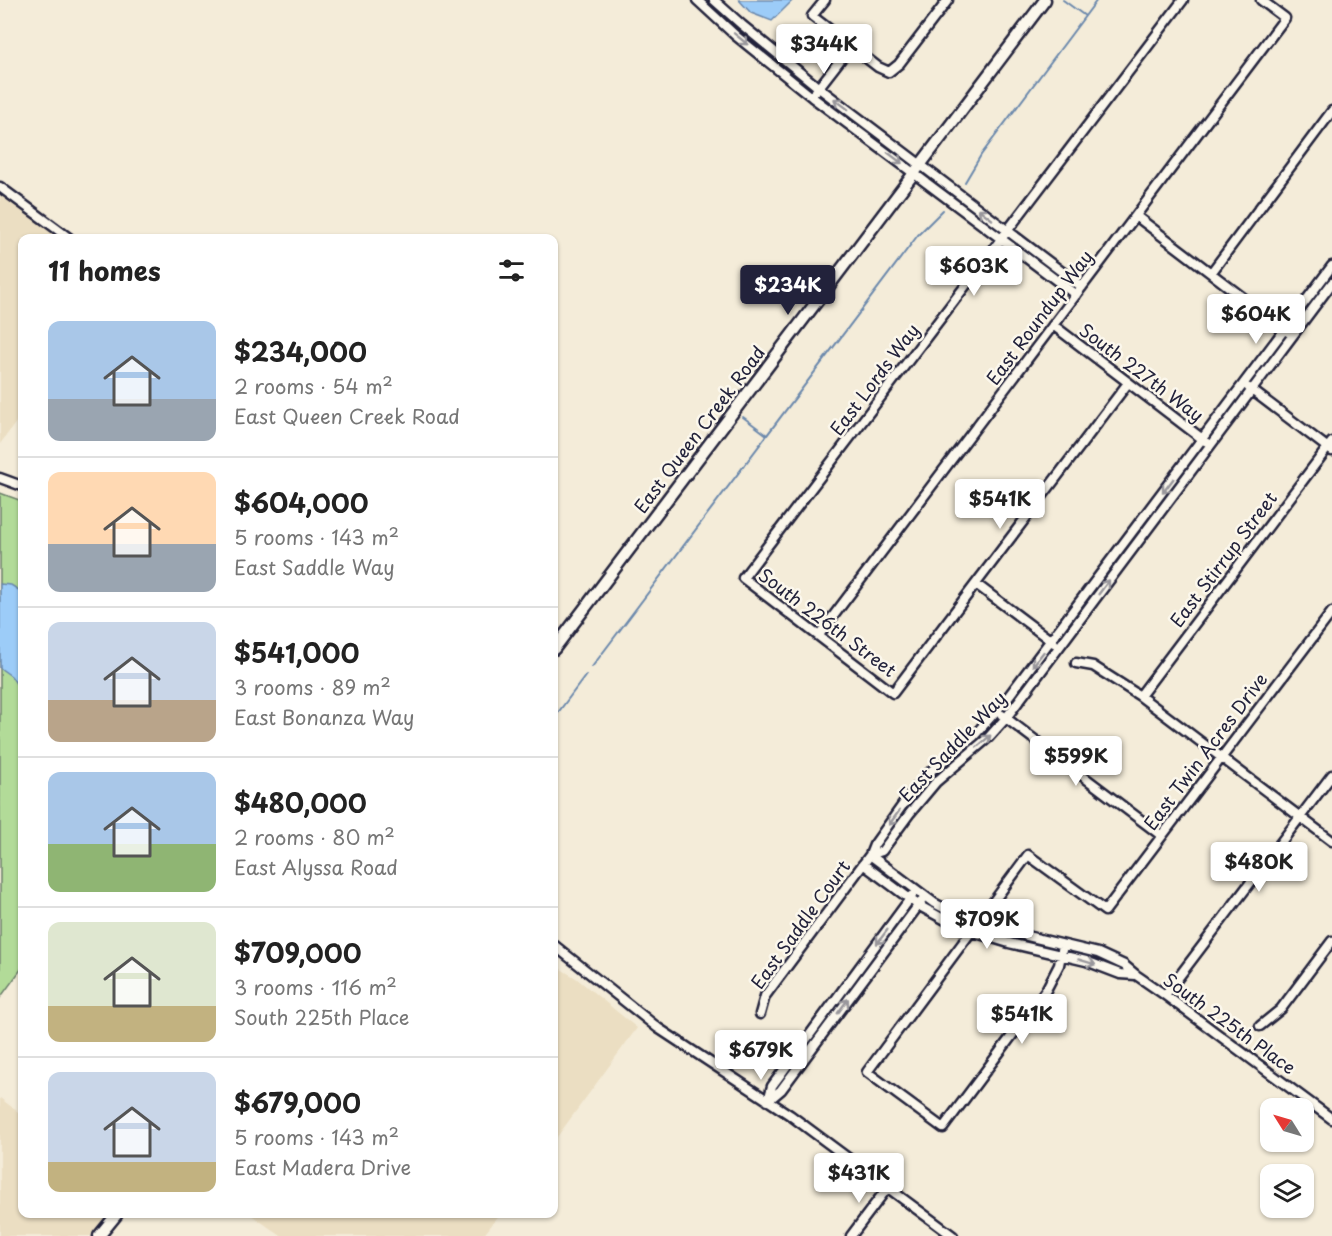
<!DOCTYPE html>
<html lang="en">
<head>
<meta charset="utf-8">
<style>
  :root { --surface:#fff; --page:#f2f2f2; --text:#222; --muted:#767676; --line:#e0e0e0; --accent:#22223b }
  body { margin:0; font-family:"Playpen Sans",sans-serif; background:var(--page); color:var(--text); height:100vh; display:flex; flex-direction:column; font-size:22px; white-space:nowrap }
  * { box-sizing:border-box; margin:0 }
  p { font-size:20px; color:var(--muted) }
  .icon { flex:none; width:33px; height:33px; fill:none; stroke:currentColor; stroke-width:2; stroke-linecap:round; stroke-linejoin:round }
  .map { position:relative; flex:1; overflow:hidden }
  .panel { position:absolute; left:18px; top:234px; width:540px; height:984px; display:flex; flex-direction:column; background:var(--surface); border-radius:12px; box-shadow:0 2px 4px #0004 }
  .panel>* { flex:none }
  .needle { width:39px; rotate:307deg }
  .fabs { position:absolute; left:1260px; top:1098px; display:grid; gap:12px }
  .fabs a { display:grid; place-items:center; width:54px; height:54px; border-radius:12px; background:var(--surface); box-shadow:0 2px 4px #0004; font-size:30px }
  .price { position:absolute; translate:-50% -51px; padding:0 14px; border-radius:6px; background:#fff; color:#222; font-size:20px; line-height:39px; filter:drop-shadow(0 2px 3px #0008) }
  .price::after { content:''; position:absolute; left:50%; top:36px; width:18px; height:14px; margin-left:-9px; background:inherit; clip-path:polygon(0 0,100% 0,50% 100%) }
  .price.active { background:var(--accent); color:#fff }
  ul { padding:0; list-style:none }
  li { display:flex; align-items:center; gap:18px; height:150px; padding:0 30px }
  li+li { border-top:2px solid var(--line) }
  li span { display:grid; place-items:center; flex:none; width:168px; height:120px; border-radius:12px; color:#555 }
  li>.icon { margin-inline-start:auto }
  span .icon { width:72px; height:72px; fill:#fffc; stroke-width:1 }
  li b { font-size:26px }
  h2 { display:flex; justify-content:space-between; align-items:center; height:72px; padding:0 30px; font-size:26px }
  .map>svg:first-child { display:block }
  .built { fill:#ebdec2 }
  .green { fill:#b2db98; stroke:#6a7e6a; stroke-width:1.5 }
  .water { fill:#9cccf8; stroke:#6b88ac; stroke-width:1.5 }
  .lines { fill:none; stroke-linecap:round; stroke-linejoin:round }
  .stream { stroke:#6b88ac; stroke-width:2 }
  .minor-casing { stroke:#22223b; stroke-width:13 }
  .major-casing { stroke:#22223b; stroke-width:15 }
  .minor { stroke:#fbf7ec; stroke-width:8 }
  .major { stroke:#fbf7ec; stroke-width:10 }
  .oneway { stroke:#99979c }
  .labels { text-anchor:middle; dominant-baseline:central; stroke-width:5; stroke-linejoin:round; paint-order:stroke }
  .street-label { font-size:18px; fill:#22223b; stroke:#fbf7ec }
</style>
</head>
<body>
<div class="map">
<svg width="1332" height="1236" viewBox="0 0 1332 1236">
  <rect width="100%" height="100%" fill="#f4ecd9"/>
  <filter id="ink" filterUnits="userSpaceOnUse"><feTurbulence type="fractalNoise" baseFrequency=".0167" numOctaves="2"/><feDisplacementMap in="SourceGraphic" scale="12" xChannelSelector="R" yChannelSelector="G"/><feConvolveMatrix kernelMatrix="1 2 1 2 8 2 1 2 1" color-interpolation-filters="sRGB"/></filter>
  <g filter="url(#ink)">
    <path class="built" d="M 0,193 L 60,238 L 22,238 L 22,414 L 0,444 Z
      M 554,965 L 576,978 L 637,1028 L 554,1141 Z
      M 0,1098 L 22,1115 L 22,1214 L 108,1214 L 90,1236 L 0,1236 Z
      M 250,1214 L 500,1214 L 483,1236 L 281,1236 Z"/>
    <path class="green" d="M 0,493 L 22,501 L 22,968 L 0,998 Z"/>
    <path class="water" d="M 739,0 L 793,0 L 772,21 L 751,13 Z
      M 0,584 L 11,585 L 22,592 L 22,692 L 11,676 L 0,668 Z"/>
    <g class="lines">
      <path class="stream" d="M 1063,0 L 1085,16
        M 965,182 L 981,155 L 1097,0
        M 743,417 L 767,435
        M 592,667 L 918,235 L 943,210
        M 554,718 L 586,675"/>
      <g class="minor-casing">
        <path id="minor" d="M 697,0 L 736,36 L 812,97 L 1076,295
          M 714,0 L 742,25 L 819,88 L 1082,287
          M 825,0 L 812,16 L 878,67 L 889,72 L 899,64 L 948,0
          M 816,91 L 851,46
          M 0,187 L 69,238
          M 1136,216 L 1288,332
          M 1211,273 L 1332,111
          M 1053,325 L 1205,441
          M 1128,383 L 893,693 L 743,578 L 1183,0
          M 1249,388 L 1332,451
          M 0,478 L 22,486
          M 976,584 L 1054,643
          M 819,635 L 1285,18 L 1261,0
          M 1076,663 L 1093,666 L 1140,696 L 1332,841
          M 1140,696 L 1332,442
          M 1002,715 L 1162,836
          M 870,855 L 882,851 L 910,813 L 936,782 L 989,737 L 1006,718 L 1332,283
          M 870,855 L 934,903 L 957,915 L 977,924 L 1098,953 L 1124,965 L 1136,975 L 1165,995 L 1332,1119
          M 863,864 L 918,905 L 960,928 L 1009,943 L 1086,961 L 1120,974 L 1136,975
          M 554,945 L 658,1028 L 790,1115 L 953,1236
          M 1063,945 L 1059,965 L 1046,990 L 943,1128 L 867,1072 L 1028,855 L 1105,911 L 1332,612
          M 1165,995 L 1332,775
          M 760,1014 L 765,996 L 870,855 L 874,845 L 909,796 L 932,770 L 973,737 L 1005,701 L 1332,266
          M 1260,1026 L 1281,1009 L 1332,941
          M 768,1101 L 772,1086 L 912,896
          M 768,1101 L 781,1090 L 921,902
          M 851,1236 L 888,1187"/>
      </g>
      <g class="major-casing">
        <path id="major" d="M 554,649 L 1045,0
          M 99,1236 L 117,1214"/>
      </g>
      <use href="#minor" class="minor"/>
      <use href="#major" class="major"/>
    </g>
    <defs><path id="oneway-shaft" d="M-6 0H5M1.5-3L5.5 0L1.5 3" fill="none" stroke-width="1.6" stroke-linecap="round" stroke-linejoin="round" transform="scale(1.5)"/></defs>
    <g class="oneway">
      <use href="#oneway-shaft" transform="translate(741 39) rotate(39)"/>
      <use href="#oneway-shaft" transform="translate(841 104) rotate(-143)"/>
      <use href="#oneway-shaft" transform="translate(895 158) rotate(37)"/>
      <use href="#oneway-shaft" transform="translate(985 214) rotate(-142)"/>
      <use href="#oneway-shaft" transform="translate(1168 486) rotate(127)"/>
      <use href="#oneway-shaft" transform="translate(1104 587) rotate(-53)"/>
      <use href="#oneway-shaft" transform="translate(1038 659) rotate(128)"/>
      <use href="#oneway-shaft" transform="translate(984 741) rotate(-41)"/>
      <use href="#oneway-shaft" transform="translate(894 818) rotate(126)"/>
      <use href="#oneway-shaft" transform="translate(882 937) rotate(127)"/>
      <use href="#oneway-shaft" transform="translate(1087 962) rotate(17)"/>
      <use href="#oneway-shaft" transform="translate(843 1006) rotate(-54)"/>
    </g>
  </g>
  <g class="labels">
    <g class="street-label">
      <text transform="translate(1039 317) rotate(-53)">East Roundup Way</text>
      <text transform="translate(1142 372) rotate(37)">South 227th Way</text>
      <text transform="translate(874 379) rotate(-53)">East Lords Way</text>
      <text transform="translate(699 429) rotate(-53)">East Queen Creek Road</text>
      <text transform="translate(1223 559) rotate(-53)">East Stirrup Street</text>
      <text transform="translate(828 622) rotate(37)">South 226th Street</text>
      <text transform="translate(952 746) rotate(-46)">East Saddle Way</text>
      <text transform="translate(1205 751) rotate(-53)">East Twin Acres Drive</text>
      <text transform="translate(800 924) rotate(-54)">East Saddle Court</text>
      <text transform="translate(1230 1023) rotate(36)">South 225th Place</text>
    </g>
  </g>
</svg>
<div class="fabs">
<a><svg class="needle" viewBox="-14 -14 28 28"><path d="M0-13l5 13h-10z" fill="#e53935"/><path d="M0 13l5-13h-10z" fill="#767676"/></svg></a>
<a><svg class="icon" aria-label="layers" viewBox="0 0 24 24"><path d="M12 4l9 5-9 5-9-5zM3 14l9 5 9-5"/></svg></a>
</div>
<b class="price" style="left:824px;top:75px">$344K</b>
<b class="price" style="left:974px;top:297px">$603K</b>
<b class="price active" style="left:788px;top:316px">$234K</b>
<b class="price" style="left:1256px;top:345px">$604K</b>
<b class="price" style="left:1000px;top:530px">$541K</b>
<b class="price" style="left:1076px;top:787px">$599K</b>
<b class="price" style="left:1259px;top:893px">$480K</b>
<b class="price" style="left:987px;top:950px">$709K</b>
<b class="price" style="left:1022px;top:1045px">$541K</b>
<b class="price" style="left:761px;top:1081px">$679K</b>
<b class="price" style="left:859px;top:1204px">$431K</b>
<section class="panel">
<h2>11 homes<svg class="icon" aria-label="filters" viewBox="0 0 24 24"><path d="M4 7h16M4 17h16"/><circle cx="9" cy="7" r="2"/><circle cx="15" cy="17" r="2"/></svg></h2>
<ul>
<li><span style="background:linear-gradient(#a9c7e8 65%,#9aa5b1 0)"><svg class="icon" aria-label="home" viewBox="0 0 24 24"><path d="M3 11l9-7 9 7M6 9v11h12V9"/></svg></span><div><b>$234,000</b><p>2 rooms · 54 m²</p><p>East Queen Creek Road</p></div></li>
<li><span style="background:linear-gradient(#ffd9b3 60%,#9aa5b1 0)"><svg class="icon" aria-label="home" viewBox="0 0 24 24"><path d="M3 11l9-7 9 7M6 9v11h12V9"/></svg></span><div><b>$604,000</b><p>5 rooms · 143 m²</p><p>East Saddle Way</p></div></li>
<li><span style="background:linear-gradient(#c9d6e8 65%,#b9a48a 0)"><svg class="icon" aria-label="home" viewBox="0 0 24 24"><path d="M3 11l9-7 9 7M6 9v11h12V9"/></svg></span><div><b>$541,000</b><p>3 rooms · 89 m²</p><p>East Bonanza Way</p></div></li>
<li><span style="background:linear-gradient(#a9c7e8 60%,#8fb573 0)"><svg class="icon" aria-label="home" viewBox="0 0 24 24"><path d="M3 11l9-7 9 7M6 9v11h12V9"/></svg></span><div><b>$480,000</b><p>2 rooms · 80 m²</p><p>East Alyssa Road</p></div></li>
<li><span style="background:linear-gradient(#dfe7d0 70%,#c2b280 0)"><svg class="icon" aria-label="home" viewBox="0 0 24 24"><path d="M3 11l9-7 9 7M6 9v11h12V9"/></svg></span><div><b>$709,000</b><p>3 rooms · 116 m²</p><p>South 225th Place</p></div></li>
<li><span style="background:linear-gradient(#c9d6e8 75%,#c2b280 0)"><svg class="icon" aria-label="home" viewBox="0 0 24 24"><path d="M3 11l9-7 9 7M6 9v11h12V9"/></svg></span><div><b>$679,000</b><p>5 rooms · 143 m²</p><p>East Madera Drive</p></div></li>
</ul>
</section>
</div>
</body>
</html>
